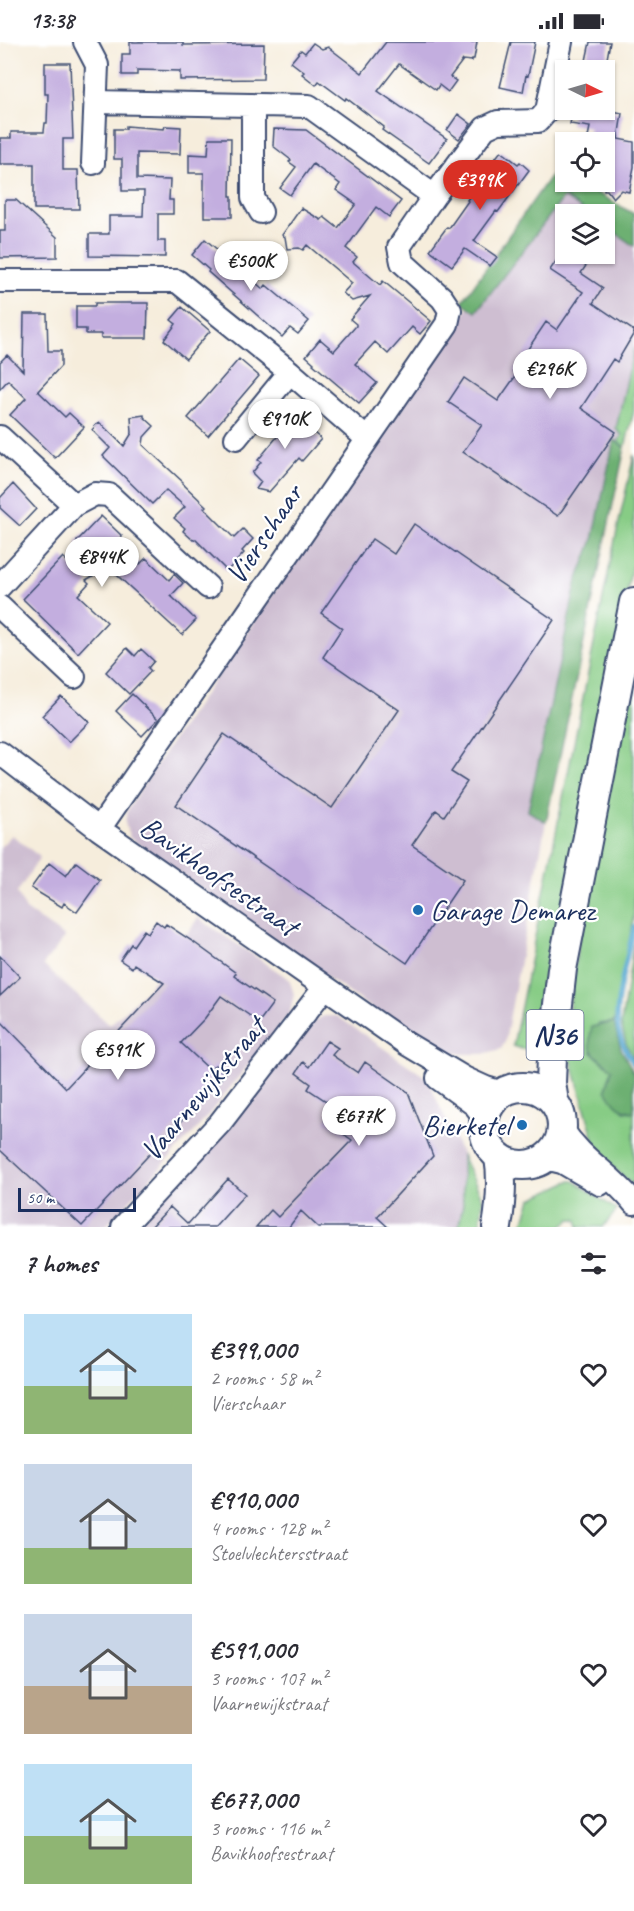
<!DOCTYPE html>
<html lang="en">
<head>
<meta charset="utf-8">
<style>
  :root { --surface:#fff; --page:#f2f2f3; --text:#2b2b33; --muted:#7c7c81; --accent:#d93025 }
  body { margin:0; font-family:Caveat,sans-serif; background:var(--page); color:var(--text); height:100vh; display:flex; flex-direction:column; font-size:22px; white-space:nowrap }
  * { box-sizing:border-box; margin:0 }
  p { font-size:20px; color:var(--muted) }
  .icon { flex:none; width:33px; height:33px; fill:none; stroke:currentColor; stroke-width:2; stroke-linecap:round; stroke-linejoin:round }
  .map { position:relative; height:1185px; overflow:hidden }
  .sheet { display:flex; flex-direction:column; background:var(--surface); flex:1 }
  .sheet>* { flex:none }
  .needle { width:39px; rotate:95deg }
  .controls { position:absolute; left:555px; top:18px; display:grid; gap:12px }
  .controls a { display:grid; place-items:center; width:60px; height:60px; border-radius:0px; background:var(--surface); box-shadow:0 2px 4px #0004; font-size:30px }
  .scale { position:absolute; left:18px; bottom:15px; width:118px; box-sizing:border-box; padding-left:6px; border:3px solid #1b2f5e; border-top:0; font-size:16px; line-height:21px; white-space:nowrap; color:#1b2f5e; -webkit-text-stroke:4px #fff; paint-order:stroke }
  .price { position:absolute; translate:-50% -51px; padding:0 14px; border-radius:21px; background:#fff; color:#222; font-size:20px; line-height:39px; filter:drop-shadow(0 2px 3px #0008) }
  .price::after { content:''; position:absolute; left:50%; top:36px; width:18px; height:14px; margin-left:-9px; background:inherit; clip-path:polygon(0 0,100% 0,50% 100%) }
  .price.selected { background:var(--accent); color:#fff }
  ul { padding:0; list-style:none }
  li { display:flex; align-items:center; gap:18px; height:150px; padding:0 24px }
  li span { display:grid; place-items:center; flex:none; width:168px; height:120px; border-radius:0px; color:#555 }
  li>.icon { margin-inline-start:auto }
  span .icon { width:72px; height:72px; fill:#fffc; stroke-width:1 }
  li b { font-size:26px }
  h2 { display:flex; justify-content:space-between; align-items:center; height:72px; padding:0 24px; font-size:26px }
  .status { display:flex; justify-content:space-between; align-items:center; height:42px; padding:0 30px; background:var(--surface); direction:ltr }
  .status svg { height:16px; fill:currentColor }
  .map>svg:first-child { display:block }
  .industrial { fill:#cebed1 }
  .green { fill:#87cc85; stroke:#517e72; stroke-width:1.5 }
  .forest { fill:#6db072; stroke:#447068; stroke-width:1.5 }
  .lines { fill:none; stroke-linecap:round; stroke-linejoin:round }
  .stream { stroke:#57a9d2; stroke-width:4.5 }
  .building { fill:#c3aedf }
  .minor-casing { stroke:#3c4c71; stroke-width:26 }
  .major-casing { stroke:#3c4c71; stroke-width:32 }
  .minor { stroke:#fff; stroke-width:22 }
  .major { stroke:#fff; stroke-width:28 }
  .poi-dot { fill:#1f6fb2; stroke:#fff; stroke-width:2 }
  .labels { text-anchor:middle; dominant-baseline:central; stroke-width:4.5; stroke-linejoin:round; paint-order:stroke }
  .shield { fill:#fff; stroke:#5f6d8e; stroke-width:1.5 }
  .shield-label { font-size:28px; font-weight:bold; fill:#1b2f5e }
  .street-label { font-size:30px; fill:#1b2f5e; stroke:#fff }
  .poi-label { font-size:30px; fill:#1b2f5e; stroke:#fff; text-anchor:start }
</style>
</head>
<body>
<div class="status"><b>13:38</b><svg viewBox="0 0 49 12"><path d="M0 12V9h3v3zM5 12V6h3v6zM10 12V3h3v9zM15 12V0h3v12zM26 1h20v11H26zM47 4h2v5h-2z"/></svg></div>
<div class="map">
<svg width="634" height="1185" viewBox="0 0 634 1185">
  <rect width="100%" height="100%" fill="#fff"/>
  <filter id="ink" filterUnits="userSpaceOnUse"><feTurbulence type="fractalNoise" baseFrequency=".0167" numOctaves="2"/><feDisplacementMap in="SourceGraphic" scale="12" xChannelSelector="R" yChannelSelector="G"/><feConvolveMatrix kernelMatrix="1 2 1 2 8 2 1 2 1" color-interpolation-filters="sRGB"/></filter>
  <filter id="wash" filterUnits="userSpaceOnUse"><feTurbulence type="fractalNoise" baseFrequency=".008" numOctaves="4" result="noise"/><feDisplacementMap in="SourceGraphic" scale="24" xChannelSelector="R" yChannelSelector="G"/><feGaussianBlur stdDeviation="1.35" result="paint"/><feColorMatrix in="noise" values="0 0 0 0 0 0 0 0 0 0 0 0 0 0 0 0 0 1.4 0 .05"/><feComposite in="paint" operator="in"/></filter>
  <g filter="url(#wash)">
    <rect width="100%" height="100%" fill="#f6eddc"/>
    <path class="industrial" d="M 564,155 L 589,172 L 566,172 L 566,212 L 604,212 L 605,183 L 634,204 L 634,306 L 616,387 L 622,393 L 618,400 L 614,399 L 593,498 L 576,542 L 528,769 L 546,780 L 505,1000 L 501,1007 L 483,1012 L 462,1012 L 425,1004 L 130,796 L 125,781 L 127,769 L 161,716 L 469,265 L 476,270 Z
      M 12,793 L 40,815 L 17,851 L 26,868 L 65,895 L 43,923 L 110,983 L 149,945 L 198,876 L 289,937 L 294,952 L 290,971 L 196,1088 L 105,1185 L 0,1185 L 0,805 Z
      M 324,974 L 337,974 L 427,1036 L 462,1113 L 463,1162 L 459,1185 L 137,1185 L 309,981 Z"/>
    <path class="green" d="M 634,306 L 634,369 L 625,405 L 618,400 L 622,393 L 616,387 Z
      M 634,413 L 634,515 L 545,960 L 533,1001 L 528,1007 L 522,1007 L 513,1004 L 614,502 Z
      M 634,615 L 634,874 L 614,980 L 598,982 L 592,1011 L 612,1027 L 606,1048 L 624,1069 L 634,1070 L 634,1144 L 601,1115 L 596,1105 L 571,1018 L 563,1012 L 578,901 Z
      M 634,901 L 634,1017 L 626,1002 L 621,982 Z
      M 462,1113 L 483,1158 L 480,1185 L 459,1185 L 463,1162 Z
      M 569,1139 L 574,1139 L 617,1168 L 603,1185 L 579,1185 L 577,1178 L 571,1177 L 560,1185 L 522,1185 L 531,1157 Z"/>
    <path class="forest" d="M 556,126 L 565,132 L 566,140 L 578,140 L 634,172 L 634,204 L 605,183 L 604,172 L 589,172 L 564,155 L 476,270 L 462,260 Z
      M 614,398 L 625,405 L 546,780 L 528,769 L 576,542 L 593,498 Z
      M 614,980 L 621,1007 L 634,1031 L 634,1070 C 618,1068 614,1061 606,1048 L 612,1027 C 594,1013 585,1010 592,985 Z"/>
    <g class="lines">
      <path class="stream" d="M 634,885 C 629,908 615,957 617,978 C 618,995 625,1009 634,1022"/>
    </g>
    <g id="blocks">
      <path class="building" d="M 130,0 L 183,0 L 183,3 L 264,2 L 263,37 L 180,38 L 180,29 L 137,28 L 137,33 L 122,33 L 122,12 L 130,12 Z
        M 386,0 L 477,0 L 474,17 L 472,17 L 472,19 L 463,18 L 450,35 L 456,39 L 448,50 L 439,43 L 436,48 L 399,22 L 378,49 L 447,97 L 429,121 L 382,88 L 384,85 L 346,56 L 345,58 L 319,39 L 316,43 L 302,32 L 304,30 L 291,20 L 301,8 L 305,11 L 313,1 L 322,7 L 328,5 L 362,31 Z
        M 511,0 L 535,0 L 528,34 L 526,33 L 523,50 L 500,45 Z
        M 590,0 L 610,0 L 605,28 L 584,28 Z
        M 45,21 L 70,21 L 73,97 L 63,97 L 63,128 L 78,128 L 79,167 L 34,167 L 34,122 L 0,122 L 0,96 L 11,96 L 11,90 L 44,90 L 45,81 L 47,81 L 48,52 L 45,52 Z
        M 604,67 L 622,71 L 618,97 L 634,100 L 634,125 L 629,150 L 621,148 L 613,156 L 607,148 L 604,148 L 604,100 L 587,100 L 590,85 L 570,82 L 573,68 Z
        M 458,72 L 471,82 L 459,97 L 447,88 Z
        M 126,84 L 164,87 L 165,84 L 181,85 L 180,112 L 137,111 L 137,137 L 170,138 L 169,158 L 173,158 L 173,172 L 158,172 L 158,199 L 165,199 L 165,215 L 89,214 L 89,192 L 109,192 L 109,174 L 143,174 L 144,149 L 122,149 L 122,117 L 114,117 L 114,87 L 126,87 Z
        M 274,87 L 306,88 L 401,159 L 389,175 L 376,165 L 346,206 L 357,215 L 353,220 L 380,243 L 383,239 L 431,279 L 420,292 L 412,285 L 388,312 L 375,300 L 355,322 L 377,341 L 359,361 L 313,322 L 314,321 L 306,314 L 320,297 L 334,309 L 356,284 L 356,282 L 350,277 L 370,254 L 352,259 L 343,251 L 352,241 L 307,203 L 303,208 L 299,206 L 287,207 L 285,195 L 282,193 L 301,166 L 321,178 L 324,175 L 338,186 L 356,162 L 336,148 L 340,142 L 313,122 L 290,153 L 280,146 L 296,125 L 289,120 L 291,118 L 273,104 Z
        M 209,96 L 231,96 L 230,154 L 232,154 L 232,175 L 204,175 L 204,131 L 189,131 L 189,112 L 208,113 Z
        M 501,109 L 518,122 L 520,120 L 529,128 L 498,170 L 496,169 L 474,199 L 497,215 L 490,224 L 465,207 L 452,224 L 430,208 L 447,185 L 449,186 L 468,159 L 467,158 L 483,136 L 481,135 Z
        M 5,158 L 16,158 L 57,195 L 57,215 L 0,216 L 0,189 L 5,189 Z
        M 205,197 L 263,247 L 266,243 L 309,279 L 298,292 L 290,286 L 282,295 L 208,230 L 209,228 L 192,213 Z
        M 561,212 L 594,212 L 581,231 L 603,246 L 593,261 L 634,289 L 634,291 L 617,320 L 613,317 L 581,366 L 616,390 L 558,474 L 463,410 L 482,383 L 448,360 L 464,336 L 498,359 L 517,332 L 513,329 L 546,280 L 557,288 L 583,250 L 550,228 Z
        M 95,261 L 148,261 L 147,296 L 101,296 L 101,292 L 86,292 L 86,287 L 76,287 L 76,264 L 95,264 Z
        M 182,265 L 210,289 L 186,317 L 164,298 L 176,282 L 171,278 Z
        M 24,272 L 47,272 L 48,309 L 61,309 L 61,324 L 38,349 L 65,375 L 69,371 L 84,385 L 55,416 L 10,373 L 26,356 L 8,338 L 0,347 L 0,320 L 7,313 L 23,329 Z
        M 239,317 L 259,334 L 208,394 L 188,376 Z
        M 294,364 L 305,373 L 300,379 L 321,397 L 302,419 L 299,416 L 269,450 L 256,447 L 261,440 L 252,431 L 261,420 L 258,418 L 281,390 L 275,385 Z
        M 144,373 L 144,375 L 154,384 L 144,395 L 143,403 L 183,440 L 182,441 L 206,464 L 204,466 L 234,496 L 243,487 L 253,497 L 242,509 L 244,511 L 227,529 L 195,497 L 193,498 L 183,489 L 185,486 L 174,476 L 185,465 L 166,448 L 152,462 L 103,414 L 110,406 L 92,388 L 99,380 L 124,404 L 132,391 L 131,375 Z
        M 13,442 L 36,467 L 20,484 L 0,466 L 0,456 Z
        M 101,474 L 122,494 L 116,500 L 140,522 L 146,516 L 169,538 L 174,532 L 183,541 L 171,554 L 196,578 L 182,593 L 108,525 L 86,538 L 89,541 L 78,553 L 107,580 L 78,611 L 23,557 L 63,515 L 79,531 L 77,499 Z
        M 414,482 L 554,578 L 451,730 L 467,740 L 444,774 L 436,768 L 412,803 L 463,838 L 407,921 L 176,763 L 224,692 L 332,766 L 399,668 L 323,615 L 342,586 L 321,571 L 372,497 L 394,512 Z
        M 127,606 L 135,614 L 141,607 L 154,619 L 148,626 L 151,629 L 129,652 L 106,630 Z
        M 132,652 L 158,677 L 142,694 L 116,669 Z
        M 61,654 L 89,680 L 69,700 L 42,674 Z
        M 76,820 L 100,838 L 77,870 L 64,861 L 62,865 L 31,846 L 49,821 L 66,834 Z
        M 156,879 L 164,885 L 166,882 L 192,899 L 236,931 L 234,934 L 273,961 L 259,980 L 221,954 L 205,976 L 181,1001 L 210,1028 L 215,1023 L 225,1032 L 82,1184 L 0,1108 L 0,978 L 66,1046 L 164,941 L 134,922 L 132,926 L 120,918 L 131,902 L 133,904 L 144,888 L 148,891 Z
        M 0,914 L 20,935 L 0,954 Z
        M 327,999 L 338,1006 L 332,1013 L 358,1031 L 365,1020 L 408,1050 L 433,1114 L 377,1175 L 388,1185 L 318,1185 L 301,1169 L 289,1185 L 256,1185 L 271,1168 L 278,1175 L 352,1098 L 325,1079 L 335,1065 L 308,1047 L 311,1042 L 296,1031 L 303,1020 L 309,1025 Z
        M 228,1137 L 245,1152 L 215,1185 L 151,1185 L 170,1165 L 188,1182 Z"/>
    </g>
  </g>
  <g filter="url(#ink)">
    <use href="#blocks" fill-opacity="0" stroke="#3c4c71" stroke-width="1.5"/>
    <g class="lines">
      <g class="minor-casing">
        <path id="minor" d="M 85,0 L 97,23 L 93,121
          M 95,60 L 309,64 L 434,154
          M 253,64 L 253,156 L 261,170
          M 0,239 L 177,239 L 290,330 L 366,396
          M 0,395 L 74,463 L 95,452 L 109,453 L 208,545
          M 236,396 L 290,330
          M 0,544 L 74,463
          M 0,565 L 74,635
          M 0,711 L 99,787 L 407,1002 L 464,1036 L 486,1046 L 503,1051
          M 99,787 L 447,282 L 450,268 L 442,256 L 402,220 L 399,205 L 434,154 L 485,86 L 498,80 L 538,79 L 547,69 L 561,0
          M 438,1036 L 475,1063 L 485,1076
          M 562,1087 C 582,1118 612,1133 634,1161
          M 545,1116 L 562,1120 L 600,1142
          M 123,1185 L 220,1081 L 325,945"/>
      </g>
      <g class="major-casing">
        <path id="major" d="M484 1084a39 39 0 1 1 78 0a39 39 0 1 1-78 0Z
          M 554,1060 L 551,1041 L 552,1015 L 562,927 L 634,560
          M 497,1185 C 501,1161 503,1139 499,1115"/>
      </g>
      <use href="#minor" class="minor"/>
      <use href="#major" class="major"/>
    </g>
  </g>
  <g class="poi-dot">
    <circle cx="418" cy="868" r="6"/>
    <circle cx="522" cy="1083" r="6"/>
  </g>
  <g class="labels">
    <rect class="shield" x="526.5" y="968" width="57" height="50" rx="4.5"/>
    <g class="shield-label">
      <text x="555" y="993">N36</text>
    </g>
    <g class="street-label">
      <text transform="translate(264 492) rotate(-56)">Vierschaar</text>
      <text transform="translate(219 834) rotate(35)">Bavikhoofsestraat</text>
      <text transform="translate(203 1047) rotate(-50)">Vaarnewijkstraat</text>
    </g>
    <g class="poi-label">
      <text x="430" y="868">Garage Demarez</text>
      <text x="510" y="1083" text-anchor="end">Bierketel</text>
    </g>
  </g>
</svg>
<div class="controls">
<a><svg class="needle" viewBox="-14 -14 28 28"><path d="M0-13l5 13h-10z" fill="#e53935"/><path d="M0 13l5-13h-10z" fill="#7c7c81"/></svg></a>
<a><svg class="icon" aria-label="locate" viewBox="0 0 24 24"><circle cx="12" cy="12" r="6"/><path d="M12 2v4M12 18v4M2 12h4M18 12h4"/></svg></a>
<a><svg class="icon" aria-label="layers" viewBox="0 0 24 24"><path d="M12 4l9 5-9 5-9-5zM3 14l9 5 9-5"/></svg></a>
</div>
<div class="scale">50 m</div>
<b class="price selected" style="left:480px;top:169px">€399K</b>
<b class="price" style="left:251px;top:250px">€500K</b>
<b class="price" style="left:550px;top:358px">€296K</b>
<b class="price" style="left:285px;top:408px">€910K</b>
<b class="price" style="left:102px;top:546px">€844K</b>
<b class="price" style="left:118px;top:1039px">€591K</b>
<b class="price" style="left:359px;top:1105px">€677K</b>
</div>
<section class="sheet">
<h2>7 homes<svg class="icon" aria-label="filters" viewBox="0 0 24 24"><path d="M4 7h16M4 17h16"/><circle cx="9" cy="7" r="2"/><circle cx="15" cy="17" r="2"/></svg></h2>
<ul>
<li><span style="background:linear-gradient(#bfe0f5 60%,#8fb573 0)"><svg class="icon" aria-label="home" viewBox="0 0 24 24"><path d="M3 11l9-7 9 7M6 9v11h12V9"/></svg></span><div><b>€399,000</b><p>2 rooms · 58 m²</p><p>Vierschaar</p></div><svg class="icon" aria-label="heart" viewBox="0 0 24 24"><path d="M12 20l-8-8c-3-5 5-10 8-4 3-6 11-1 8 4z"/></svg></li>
<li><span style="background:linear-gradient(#c9d6e8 70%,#8fb573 0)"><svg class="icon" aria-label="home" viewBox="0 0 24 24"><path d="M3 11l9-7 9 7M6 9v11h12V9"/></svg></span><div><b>€910,000</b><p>4 rooms · 128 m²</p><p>Stoelvlechtersstraat</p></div><svg class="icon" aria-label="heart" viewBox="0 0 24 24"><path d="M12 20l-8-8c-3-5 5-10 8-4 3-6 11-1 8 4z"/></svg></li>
<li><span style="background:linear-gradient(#c9d6e8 60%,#b9a48a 0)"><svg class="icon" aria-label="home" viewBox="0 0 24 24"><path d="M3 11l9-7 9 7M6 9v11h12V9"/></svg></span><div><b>€591,000</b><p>3 rooms · 107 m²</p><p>Vaarnewijkstraat</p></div><svg class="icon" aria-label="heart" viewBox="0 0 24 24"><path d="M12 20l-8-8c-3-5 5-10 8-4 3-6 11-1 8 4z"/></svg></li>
<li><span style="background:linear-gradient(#bfe0f5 60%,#8fb573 0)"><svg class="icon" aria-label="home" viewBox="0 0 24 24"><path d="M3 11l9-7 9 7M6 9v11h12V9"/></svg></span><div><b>€677,000</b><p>3 rooms · 116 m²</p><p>Bavikhoofsestraat</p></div><svg class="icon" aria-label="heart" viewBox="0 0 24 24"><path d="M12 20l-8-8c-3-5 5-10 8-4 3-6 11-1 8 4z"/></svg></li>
</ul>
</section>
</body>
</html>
